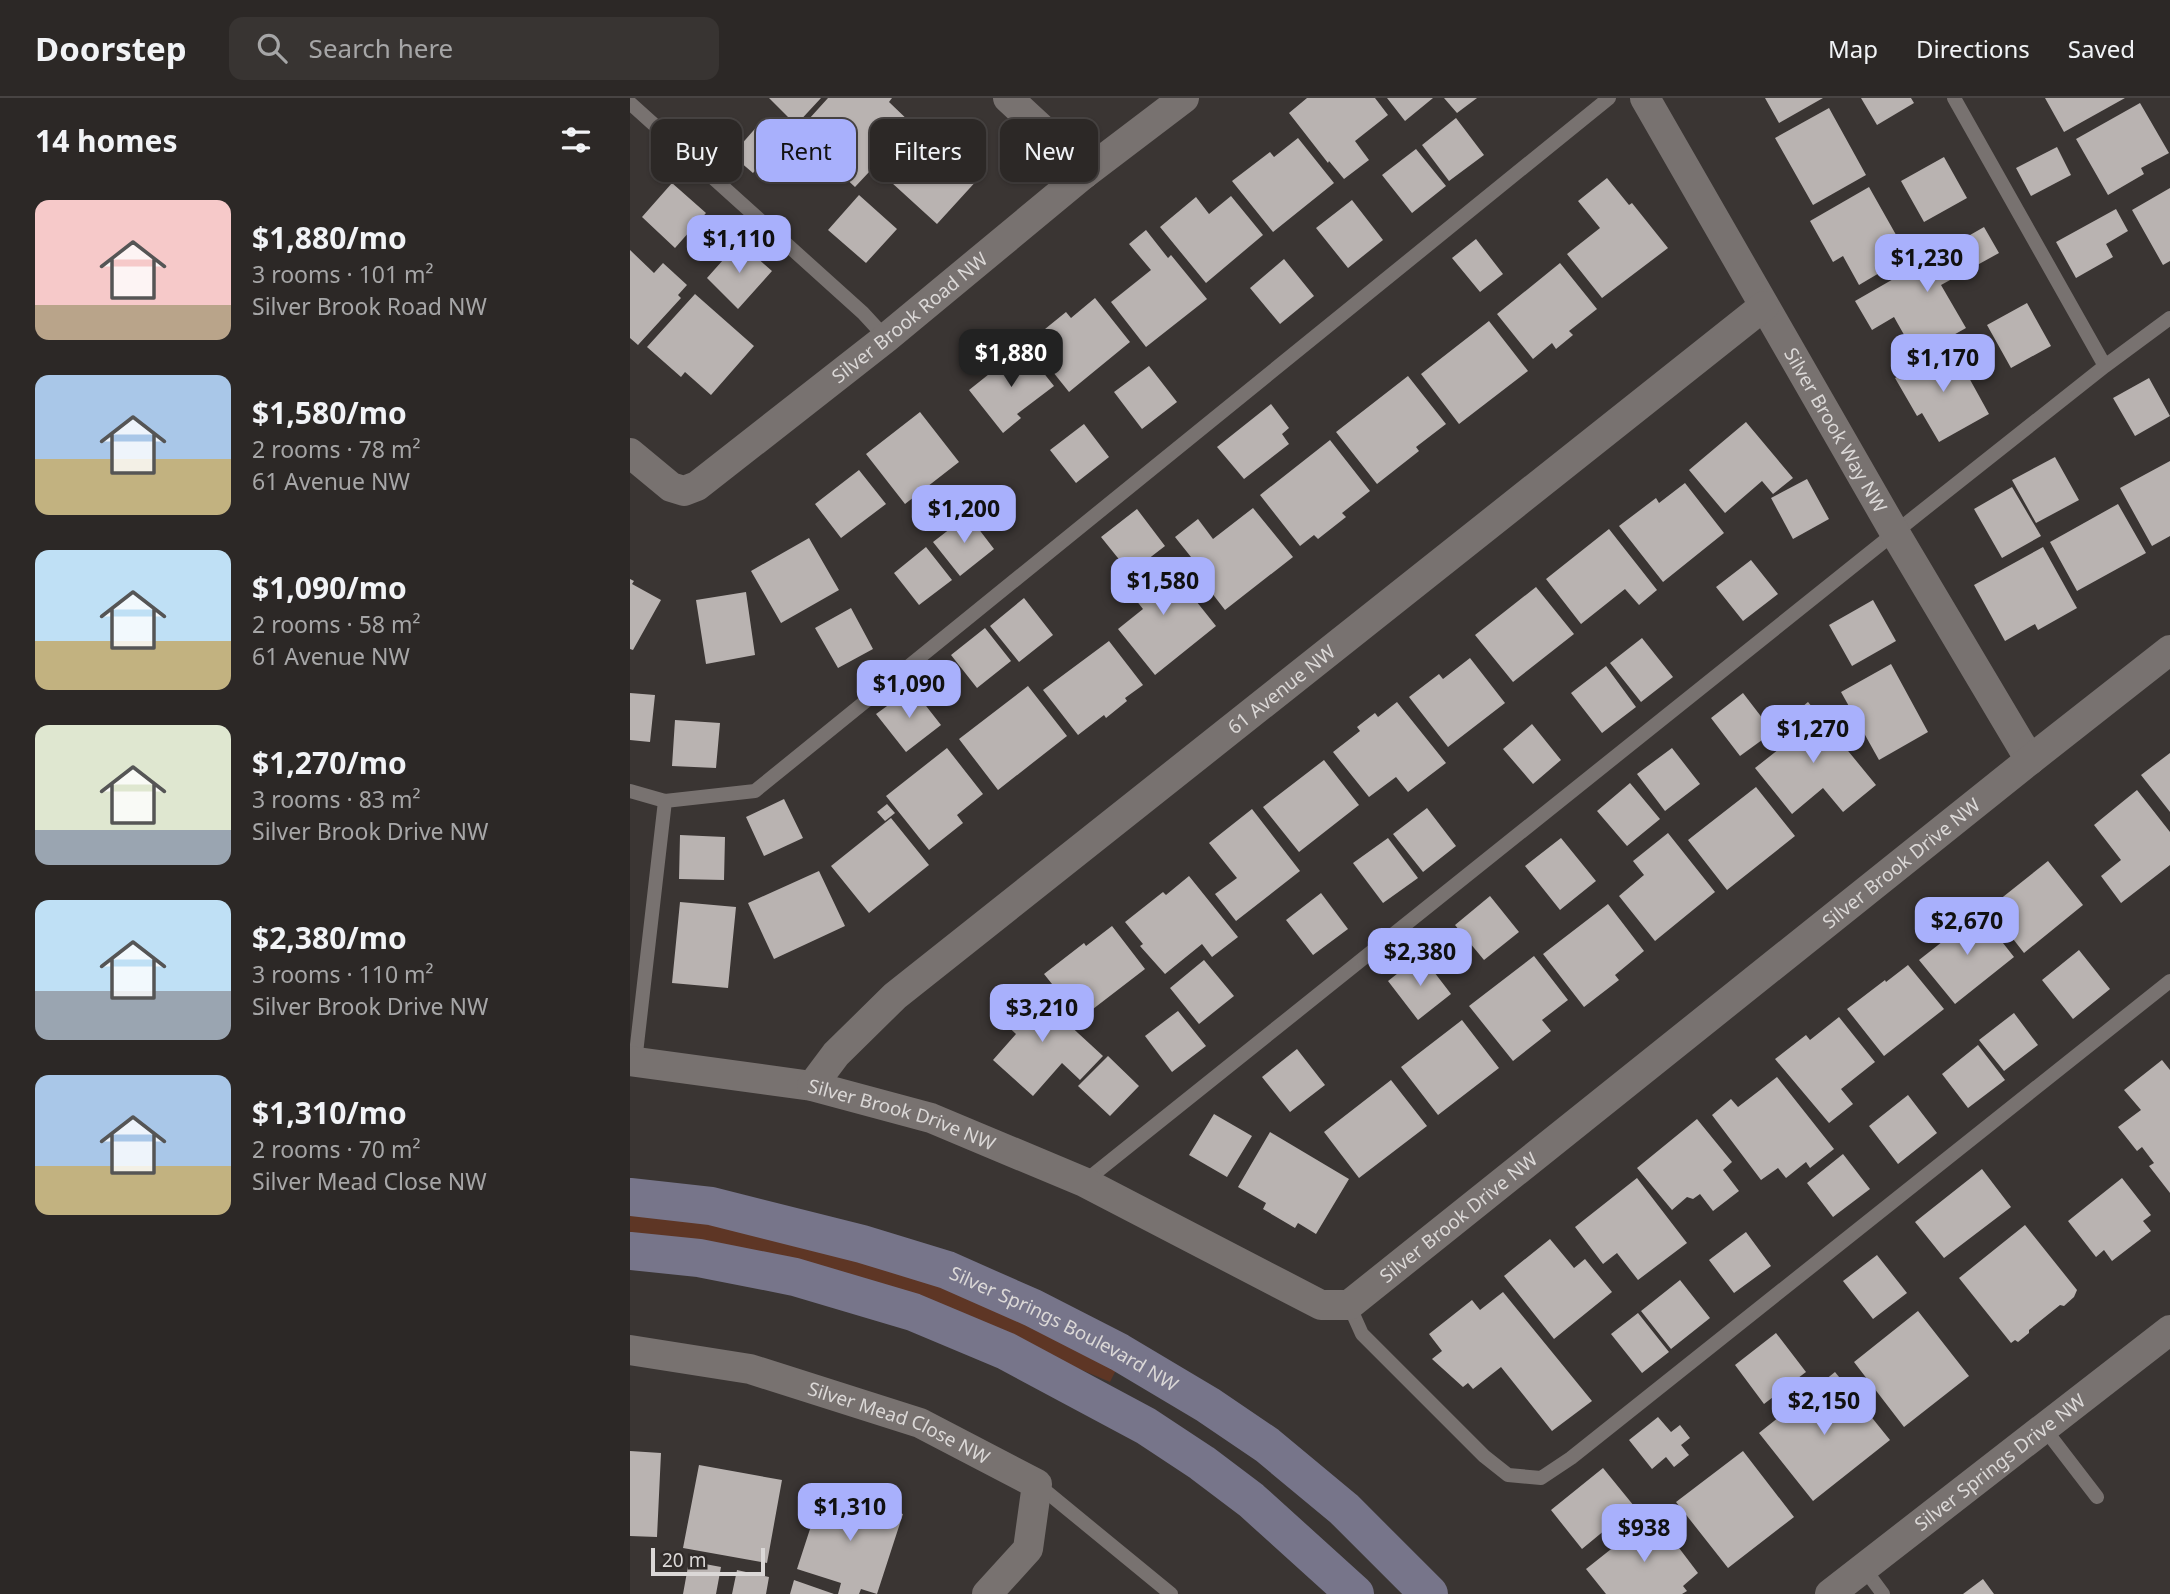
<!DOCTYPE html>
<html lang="en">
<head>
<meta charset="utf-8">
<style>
  :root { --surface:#2c2826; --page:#383432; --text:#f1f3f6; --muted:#a6a6a7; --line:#484443; --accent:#a8b0fc }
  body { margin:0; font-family:"Noto Sans",sans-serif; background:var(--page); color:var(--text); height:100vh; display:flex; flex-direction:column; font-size:26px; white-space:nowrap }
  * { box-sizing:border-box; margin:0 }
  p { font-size:23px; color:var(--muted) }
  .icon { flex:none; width:38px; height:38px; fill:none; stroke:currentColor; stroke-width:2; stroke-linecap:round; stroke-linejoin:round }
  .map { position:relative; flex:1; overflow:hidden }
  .side { display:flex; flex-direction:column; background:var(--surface); width:630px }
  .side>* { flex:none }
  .guide { position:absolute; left:21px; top:21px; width:665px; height:63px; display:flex; gap:14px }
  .scale { position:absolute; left:21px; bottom:18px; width:114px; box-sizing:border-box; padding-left:7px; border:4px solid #dbd8d7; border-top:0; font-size:19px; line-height:24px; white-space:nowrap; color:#dbd8d7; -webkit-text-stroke:5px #302b29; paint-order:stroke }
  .price { position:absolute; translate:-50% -60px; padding:0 16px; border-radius:14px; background:var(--accent); color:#111; font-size:23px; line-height:46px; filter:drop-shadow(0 2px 4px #0008) }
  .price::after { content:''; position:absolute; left:50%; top:42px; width:21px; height:16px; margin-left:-10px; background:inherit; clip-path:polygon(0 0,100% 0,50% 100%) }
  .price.current { background:#222; color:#fff }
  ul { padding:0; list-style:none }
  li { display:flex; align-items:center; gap:21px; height:175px; padding:0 35px }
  li span { display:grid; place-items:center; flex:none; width:196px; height:140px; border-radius:14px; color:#555 }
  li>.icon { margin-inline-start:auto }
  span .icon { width:84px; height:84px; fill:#fffc; stroke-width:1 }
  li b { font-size:30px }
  h2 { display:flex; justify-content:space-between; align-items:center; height:84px; padding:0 35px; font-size:30px }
  .tag { padding:0 24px; border-radius:14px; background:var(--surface); box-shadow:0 2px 5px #0004,0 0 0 2px var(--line); font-size:24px; line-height:63px }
  .tag.current { background:var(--accent); color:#111 }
  header { display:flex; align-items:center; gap:42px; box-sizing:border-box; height:98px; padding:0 35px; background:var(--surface); border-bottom:2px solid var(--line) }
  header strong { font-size:33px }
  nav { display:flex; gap:38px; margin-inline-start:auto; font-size:24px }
  .search { width:490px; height:63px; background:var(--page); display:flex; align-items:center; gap:18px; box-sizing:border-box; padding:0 24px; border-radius:14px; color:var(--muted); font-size:26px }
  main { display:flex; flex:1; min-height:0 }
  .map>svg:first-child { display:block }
  .green { fill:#5e3625 }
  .building { fill:#b9b3b1 }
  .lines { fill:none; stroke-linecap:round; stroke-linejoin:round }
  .lane { stroke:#787270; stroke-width:14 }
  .street { stroke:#787270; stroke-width:30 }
  .secondary { stroke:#77758a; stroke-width:38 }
  .labels { text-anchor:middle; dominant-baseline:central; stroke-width:7; stroke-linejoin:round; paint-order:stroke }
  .street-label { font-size:19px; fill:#dbd8d7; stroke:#302b29 }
</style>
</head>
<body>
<header>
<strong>Doorstep</strong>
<div class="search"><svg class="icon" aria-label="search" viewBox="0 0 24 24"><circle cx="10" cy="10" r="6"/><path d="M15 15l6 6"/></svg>Search here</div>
<nav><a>Map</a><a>Directions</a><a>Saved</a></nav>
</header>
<main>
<section class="side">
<h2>14 homes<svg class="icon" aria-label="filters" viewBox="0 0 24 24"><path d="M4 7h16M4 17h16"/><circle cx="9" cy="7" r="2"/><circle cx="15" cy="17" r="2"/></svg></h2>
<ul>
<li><span style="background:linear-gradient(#f6c9c9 75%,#b9a48a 0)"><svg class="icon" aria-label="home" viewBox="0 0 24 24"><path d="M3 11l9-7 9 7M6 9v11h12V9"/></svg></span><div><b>$1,880/mo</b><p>3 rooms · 101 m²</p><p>Silver Brook Road NW</p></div></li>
<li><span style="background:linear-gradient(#a9c7e8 60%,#c2b280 0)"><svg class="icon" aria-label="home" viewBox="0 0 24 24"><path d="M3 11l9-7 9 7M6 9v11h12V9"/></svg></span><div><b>$1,580/mo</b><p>2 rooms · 78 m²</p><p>61 Avenue NW</p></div></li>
<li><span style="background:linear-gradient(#bfe0f5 65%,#c2b280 0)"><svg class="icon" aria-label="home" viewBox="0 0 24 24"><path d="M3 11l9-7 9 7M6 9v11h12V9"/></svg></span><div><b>$1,090/mo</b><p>2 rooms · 58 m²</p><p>61 Avenue NW</p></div></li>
<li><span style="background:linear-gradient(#dfe7d0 75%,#9aa5b1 0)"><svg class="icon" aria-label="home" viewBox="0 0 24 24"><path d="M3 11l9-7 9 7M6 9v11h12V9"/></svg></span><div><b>$1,270/mo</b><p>3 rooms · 83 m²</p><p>Silver Brook Drive NW</p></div></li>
<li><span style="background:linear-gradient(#bfe0f5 65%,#9aa5b1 0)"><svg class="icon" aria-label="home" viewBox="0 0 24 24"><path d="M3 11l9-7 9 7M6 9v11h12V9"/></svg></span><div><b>$2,380/mo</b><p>3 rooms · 110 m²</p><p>Silver Brook Drive NW</p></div></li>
<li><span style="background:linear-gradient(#a9c7e8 65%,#c2b280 0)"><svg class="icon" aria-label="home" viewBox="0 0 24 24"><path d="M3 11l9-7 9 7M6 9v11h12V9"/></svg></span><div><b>$1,310/mo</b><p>2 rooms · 70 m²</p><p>Silver Mead Close NW</p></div></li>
</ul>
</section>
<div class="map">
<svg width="1540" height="1496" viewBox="0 0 1540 1496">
  <rect width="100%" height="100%" fill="#3a3533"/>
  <path class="green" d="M 0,1113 L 58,1120 L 272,1172 L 489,1266 L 480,1284 L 337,1223 L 0,1138 Z"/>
  <path class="building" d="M 139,0 L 191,0 L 166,27 Z
    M 198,0 L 262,0 L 259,4 L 283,27 L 225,89 L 184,51 L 196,37 L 179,21 Z
    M 677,0 L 745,0 L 758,17 L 725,43 L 739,62 L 714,81 L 699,63 L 698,65 L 659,15 Z
    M 757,0 L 803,0 L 775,23 Z
    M 814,0 L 847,0 L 827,15 Z
    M 1135,0 L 1193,0 L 1149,25 Z
    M 1231,0 L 1281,0 L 1284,5 L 1247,27 Z
    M 1415,0 L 1495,0 L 1434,34 Z
    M 1510,5 L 1539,55 L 1511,70 L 1514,76 L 1478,97 L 1446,41 Z
    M 1199,10 L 1236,77 L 1183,107 L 1145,40 Z
    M 826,20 L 854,57 L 819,83 L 792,47 Z
    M 130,25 L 150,44 L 123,75 L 102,57 Z
    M 292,28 L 349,80 L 307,126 L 250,74 Z
    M 668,40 L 704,85 L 643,134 L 602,83 L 640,54 L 644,59 Z
    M 1427,49 L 1441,77 L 1401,98 L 1386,70 Z
    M 786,51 L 816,88 L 782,115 L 752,77 Z
    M 1314,59 L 1337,100 L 1294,124 L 1271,83 Z
    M 977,80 L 999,107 L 1002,105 L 1038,150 L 972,200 L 937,156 L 970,130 L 948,103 Z
    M 42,85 L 76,115 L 45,150 L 12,119 Z
    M 1239,89 L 1278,158 L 1229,187 L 1213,158 L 1203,164 L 1180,123 Z
    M 1540,90 L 1540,163 L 1533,167 L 1502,112 Z
    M 229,97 L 267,131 L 236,165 L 198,132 Z
    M 601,98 L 633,137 L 576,185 L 530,129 L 566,99 L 579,116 Z
    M 722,102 L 753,142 L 718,170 L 686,130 Z
    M 1486,111 L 1498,133 L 1476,146 L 1483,159 L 1446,180 L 1426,144 Z
    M 1354,129 L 1369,155 L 1311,187 L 1336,230 L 1286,258 L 1264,219 L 1242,232 L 1225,203 Z
    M 516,132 L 538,160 L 541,157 L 577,201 L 516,249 L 481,204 L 521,172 L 499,146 Z
    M 846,141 L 873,176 L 850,194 L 822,160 Z
    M 109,144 L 142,173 L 108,211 L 77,180 Z
    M 0,152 L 24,175 L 33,165 L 57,187 L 48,197 L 51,200 L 8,247 L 0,240 Z
    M 654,161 L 684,198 L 650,226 L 620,190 Z
    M 930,165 L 967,211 L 939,233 L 943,237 L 926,251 L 922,245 L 903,261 L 867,216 Z
    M 65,196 L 124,248 L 81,297 L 55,274 L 51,279 L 17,249 Z
    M 465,200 L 500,244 L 439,294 L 399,244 L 436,214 L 441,220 Z
    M 1397,205 L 1421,248 L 1381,270 L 1357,227 Z
    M 859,223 L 898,273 L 829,326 L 791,276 Z
    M 393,249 L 424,288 L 387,316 L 391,320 L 373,335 L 339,292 Z
    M 1322,249 L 1359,316 L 1309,344 L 1292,315 L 1287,318 L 1265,280 Z
    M 519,268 L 547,304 L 512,331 L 484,294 Z
    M 778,278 L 816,326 L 786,349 L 789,353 L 747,386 L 706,334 Z
    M 1519,280 L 1540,318 L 1505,338 L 1483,300 Z
    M 641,306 L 659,330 L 652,336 L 659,346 L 614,381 L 587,349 Z
    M 290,314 L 329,364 L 275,406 L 236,356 Z
    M 1116,324 L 1163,380 L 1143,396 L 1132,383 L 1095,415 L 1059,372 Z
    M 454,326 L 479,359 L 446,385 L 420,352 Z
    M 700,342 L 740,393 L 712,415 L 716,419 L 688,441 L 684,437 L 670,448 L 630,397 Z
    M 1425,359 L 1449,402 L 1406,425 L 1382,382 Z
    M 1540,363 L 1540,438 L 1522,448 L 1490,390 Z
    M 229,372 L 256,406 L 211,440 L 185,406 Z
    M 1177,381 L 1199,421 L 1163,441 L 1141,400 Z
    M 1055,385 L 1094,435 L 1033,484 L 989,428 L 1026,400 L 1029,405 Z
    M 1382,389 L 1411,438 L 1372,460 L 1344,411 Z
    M 1488,406 L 1516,455 L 1447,493 L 1420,444 Z
    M 623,410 L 663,459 L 595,512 L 557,463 L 561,459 L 545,439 L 568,421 L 583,441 Z
    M 507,411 L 535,448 L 500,475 L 471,439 Z
    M 338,417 L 364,451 L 330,478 L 303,444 Z
    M 979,431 L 1027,492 L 1009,507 L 995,491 L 951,526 L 916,481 Z
    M 179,440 L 209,492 L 151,525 L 121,473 Z
    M 296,449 L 322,482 L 289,507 L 264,475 Z
    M 1413,449 L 1447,510 L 1408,532 L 1405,526 L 1375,543 L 1344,487 Z
    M 531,459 L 586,528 L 525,577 L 488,531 L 513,511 L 494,487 Z
    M 1121,462 L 1148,496 L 1113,523 L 1086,489 Z
    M 0,481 L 4,483 L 2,486 L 31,502 L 3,552 L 0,551 Z
    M 906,489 L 944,536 L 883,584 L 845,537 Z
    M 116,494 L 125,557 L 76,566 L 66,502 Z
    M 394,500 L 423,537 L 389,564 L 360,528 Z
    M 1243,502 L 1266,543 L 1222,568 L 1199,527 Z
    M 221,510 L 243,551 L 208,570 L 185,530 Z
    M 355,530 L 381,563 L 347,590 L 321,557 Z
    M 1012,540 L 1043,579 L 1011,604 L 980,565 Z
    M 479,543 L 513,587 L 495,600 L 497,603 L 476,620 L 474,617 L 448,637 L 413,592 Z
    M 840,560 L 875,605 L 818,649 L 779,599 L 809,576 L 813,581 Z
    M 1261,566 L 1298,634 L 1249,662 L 1211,594 Z
    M 976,568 L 1006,609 L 972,635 L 941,595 Z
    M 398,588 L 437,638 L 368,692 L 329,641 Z
    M 282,590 L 311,627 L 276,654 L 246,616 Z
    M 0,595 L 25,597 L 20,644 L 0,642 Z
    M 1113,595 L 1143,634 L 1110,658 L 1081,620 Z
    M 767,604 L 816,665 L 778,694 L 766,679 L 739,699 L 703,654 L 730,633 L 727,629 L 745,615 L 748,619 Z
    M 1178,604 L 1246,687 L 1213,714 L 1193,690 L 1162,716 L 1125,670 L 1159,643 L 1147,630 Z
    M 45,622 L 90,625 L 86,670 L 42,668 Z
    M 902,626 L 931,662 L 903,686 L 873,651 Z
    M 317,650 L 353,696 L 327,717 L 333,725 L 299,752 L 256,698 Z
    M 1042,650 L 1070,686 L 1035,713 L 1007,676 Z
    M 1540,655 L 1540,714 L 1511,677 Z
    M 694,662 L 729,707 L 669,754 L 633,709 Z
    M 1000,685 L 1030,721 L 997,748 L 967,713 Z
    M 1126,689 L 1165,738 L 1097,792 L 1058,742 Z
    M 1507,692 L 1540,734 L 1540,767 L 1491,805 L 1471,778 L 1491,762 L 1464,727 Z
    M 154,701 L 173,740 L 134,758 L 116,719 Z
    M 257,706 L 265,715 L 255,723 L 247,714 Z
    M 797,710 L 826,748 L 793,774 L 763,736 Z
    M 622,711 L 670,773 L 606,823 L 585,796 L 607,780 L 579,745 Z
    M 261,720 L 299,767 L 239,815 L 201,768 Z
    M 1038,735 L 1085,794 L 1025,843 L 989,798 L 1014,777 L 1003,763 Z
    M 50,737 L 95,739 L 94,782 L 49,781 Z
    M 758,740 L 788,780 L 753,805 L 723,765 Z
    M 931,740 L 966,783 L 930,812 L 895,768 Z
    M 1418,763 L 1453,807 L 1394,855 L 1359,810 Z
    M 189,773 L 215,828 L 144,861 L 118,805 Z
    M 559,778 L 608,839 L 582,859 L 572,846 L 535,876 L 510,848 L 513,846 L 495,824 L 533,794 L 536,797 Z
    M 691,795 L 718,831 L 683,857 L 656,822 Z
    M 860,798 L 889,834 L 854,862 L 825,827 Z
    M 50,804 L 106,809 L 98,890 L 42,885 Z
    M 978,806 L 1014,853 L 985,877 L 989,882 L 954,909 L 913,856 Z
    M 1347,812 L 1384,859 L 1325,906 L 1289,862 L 1317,840 L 1316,838 Z
    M 482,828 L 515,871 L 450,921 L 414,876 L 454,845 L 456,848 Z
    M 1449,852 L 1480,891 L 1443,921 L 1412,882 Z
    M 791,857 L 821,896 L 788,922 L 758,883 Z
    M 904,858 L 938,902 L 912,922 L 921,933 L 883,963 L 839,908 Z
    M 574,862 L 604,898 L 569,926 L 540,890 Z
    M 1278,867 L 1314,911 L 1254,958 L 1217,911 L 1255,882 L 1256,884 Z
    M 398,889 L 473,958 L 450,982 L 432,965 L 403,998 L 363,962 L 386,936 L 370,921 Z
    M 548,913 L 576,948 L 542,974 L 515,938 Z
    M 1384,915 L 1408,947 L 1374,973 L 1349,942 Z
    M 1209,919 L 1245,964 L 1211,991 L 1223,1006 L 1199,1025 L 1145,961 L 1176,937 L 1180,942 Z
    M 832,922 L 869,970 L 808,1017 L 771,969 Z
    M 1348,947 L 1375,982 L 1338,1010 L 1312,976 Z
    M 667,951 L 695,987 L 660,1014 L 632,979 Z
    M 478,958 L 509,988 L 480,1018 L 448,988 Z
    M 1532,962 L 1540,972 L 1540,1095 L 1519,1068 L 1524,1065 L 1512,1049 L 1507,1053 L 1488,1029 L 1511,1012 L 1494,992 Z
    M 1147,979 L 1204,1051 L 1180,1070 L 1176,1064 L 1156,1080 L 1148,1070 L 1131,1082 L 1082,1017 L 1101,1001 L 1108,1009 Z
    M 761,982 L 797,1028 L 729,1080 L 694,1034 Z
    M 1278,997 L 1307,1035 L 1268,1066 L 1239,1028 Z
    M 584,1016 L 622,1038 L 597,1079 L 559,1057 Z
    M 1067,1021 L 1102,1064 L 1093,1072 L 1109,1093 L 1083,1113 L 1070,1096 L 1063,1101 L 1057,1099 L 1042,1112 L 1007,1070 Z
    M 640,1034 L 719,1081 L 686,1136 L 668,1125 L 665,1130 L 633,1111 L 636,1105 L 608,1089 Z
    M 1213,1056 L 1240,1091 L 1203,1119 L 1177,1085 Z
    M 1352,1071 L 1381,1109 L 1314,1160 L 1285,1124 Z
    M 1007,1080 L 1057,1145 L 1008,1182 L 987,1155 L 973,1166 L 945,1129 Z
    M 1492,1080 L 1521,1117 L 1513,1123 L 1521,1133 L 1482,1163 L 1474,1152 L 1466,1159 L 1438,1123 Z
    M 1395,1127 L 1447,1192 L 1444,1199 L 1434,1208 L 1430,1207 L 1399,1232 L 1399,1235 L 1388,1244 L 1385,1242 L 1381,1245 L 1329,1180 Z
    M 1116,1134 L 1141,1168 L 1104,1195 L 1079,1162 Z
    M 920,1141 L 944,1170 L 955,1161 L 982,1194 L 924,1241 L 874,1178 Z
    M 1247,1157 L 1277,1195 L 1243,1221 L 1213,1183 Z
    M 1050,1182 L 1080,1220 L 1041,1251 L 1011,1213 Z
    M 873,1194 L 962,1303 L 922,1333 L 871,1269 L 843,1291 L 838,1285 L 833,1289 L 802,1261 L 812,1253 L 799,1236 L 842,1202 L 850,1212 Z
    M 1288,1213 L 1339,1278 L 1274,1329 L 1224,1264 Z
    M 1008,1215 L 1039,1254 L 1012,1275 L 981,1236 Z
    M 1146,1235 L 1176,1274 L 1134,1306 L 1105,1267 Z
    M 1205,1274 L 1260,1342 L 1183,1403 L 1129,1335 Z
    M 1028,1319 L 1041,1334 L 1050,1327 L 1060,1340 L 1051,1347 L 1059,1357 L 1044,1369 L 1036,1359 L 1022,1371 L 999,1342 Z
    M 0,1353 L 31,1355 L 27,1439 L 0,1438 Z
    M 1113,1353 L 1164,1419 L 1098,1470 L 1046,1404 Z
    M 69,1367 L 152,1382 L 137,1465 L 53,1450 Z
    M 973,1370 L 1004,1408 L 952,1451 L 921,1412 Z
    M 193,1391 L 273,1416 L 247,1496 L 231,1491 L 229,1496 L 208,1496 L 211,1485 L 167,1471 Z
    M 1024,1417 L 1068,1475 L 1053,1488 L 1057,1493 L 1052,1496 L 976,1496 L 956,1471 Z
    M 59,1463 L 91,1469 L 86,1496 L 53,1496 Z
    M 107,1472 L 139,1479 L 136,1496 L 102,1496 Z
    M 1353,1481 L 1364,1496 L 1333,1496 Z
    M 164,1482 L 204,1496 L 160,1496 Z"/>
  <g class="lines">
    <path class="lane" d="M 1324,0 L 1475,268
      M 0,5 L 233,215 L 256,240
      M 0,693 L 35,703 L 125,693 L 979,0
      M 5,964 L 35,703
      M 454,1084 L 1287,417 L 1475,268 L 1540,220
      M 719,1207 L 732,1236 L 854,1358 L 878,1377 L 911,1380 L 941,1360 L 1540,883
      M 1414,1330 L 1467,1399
      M 407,1386 L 541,1496
      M 1233,1469 L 1253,1496"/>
    <g class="street">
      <path d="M 378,0 L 430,48 L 454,76"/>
      <path id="s1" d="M 1015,0 L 1265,435 L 1400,662"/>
      <path id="s2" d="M 0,355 L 41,389 L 54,393 L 67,388 L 256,240 L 454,76 L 554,0"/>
      <path id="s3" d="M 0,963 L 182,988 L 301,1020 L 454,1084 L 691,1207 L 719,1207 L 1400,662 L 1540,552"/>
      <path id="s4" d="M 182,988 L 206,956 L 265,898 L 1134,208"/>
      <path id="s5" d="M 0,1252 L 120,1271 L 290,1325 L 407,1386 L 398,1451 L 357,1496"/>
      <path id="s6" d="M 1200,1496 L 1540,1232"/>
    </g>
    <g class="secondary">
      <path id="s7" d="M 0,1099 L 81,1108 L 232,1146 L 317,1172 L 403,1210 L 489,1254 L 578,1307 L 637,1347 L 714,1411 L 799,1496"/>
      <path d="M 0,1153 L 69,1160 L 165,1179 L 283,1214 L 376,1253 L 516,1328 L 572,1365 L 621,1402 L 725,1496"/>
    </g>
  </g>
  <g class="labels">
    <g class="street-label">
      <text stroke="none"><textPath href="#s2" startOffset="352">Silver Brook Road NW</textPath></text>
      <text stroke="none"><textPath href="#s1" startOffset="383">Silver Brook Way NW</textPath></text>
      <text stroke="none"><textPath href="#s4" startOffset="616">61 Avenue NW</textPath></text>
      <text stroke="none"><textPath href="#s3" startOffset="1475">Silver Brook Drive NW</textPath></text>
      <text stroke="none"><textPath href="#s3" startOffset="278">Silver Brook Drive NW</textPath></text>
      <text stroke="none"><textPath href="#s3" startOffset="908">Silver Brook Drive NW</textPath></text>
      <text stroke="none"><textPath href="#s7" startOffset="457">Silver Springs Boulevard NW</textPath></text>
      <text stroke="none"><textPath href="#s5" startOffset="280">Silver Mead Close NW</textPath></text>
      <text stroke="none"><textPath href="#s6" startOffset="215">Silver Springs Drive NW</textPath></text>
    </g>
  </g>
</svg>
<div class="scale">20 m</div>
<b class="price" style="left:109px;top:177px">$1,110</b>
<b class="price" style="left:1297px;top:196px">$1,230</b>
<b class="price current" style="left:381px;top:291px">$1,880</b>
<b class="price" style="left:1313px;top:296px">$1,170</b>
<b class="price" style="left:334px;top:447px">$1,200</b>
<b class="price" style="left:533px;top:519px">$1,580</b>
<b class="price" style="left:279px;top:622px">$1,090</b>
<b class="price" style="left:1183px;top:667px">$1,270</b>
<b class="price" style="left:1337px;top:859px">$2,670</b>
<b class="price" style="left:790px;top:890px">$2,380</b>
<b class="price" style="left:412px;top:946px">$3,210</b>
<b class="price" style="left:1194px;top:1339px">$2,150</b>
<b class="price" style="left:220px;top:1445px">$1,310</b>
<b class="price" style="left:1014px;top:1466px">$938</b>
<div class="guide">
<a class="tag">Buy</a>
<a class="tag current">Rent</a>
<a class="tag">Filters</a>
<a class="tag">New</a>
</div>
</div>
</main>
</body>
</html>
